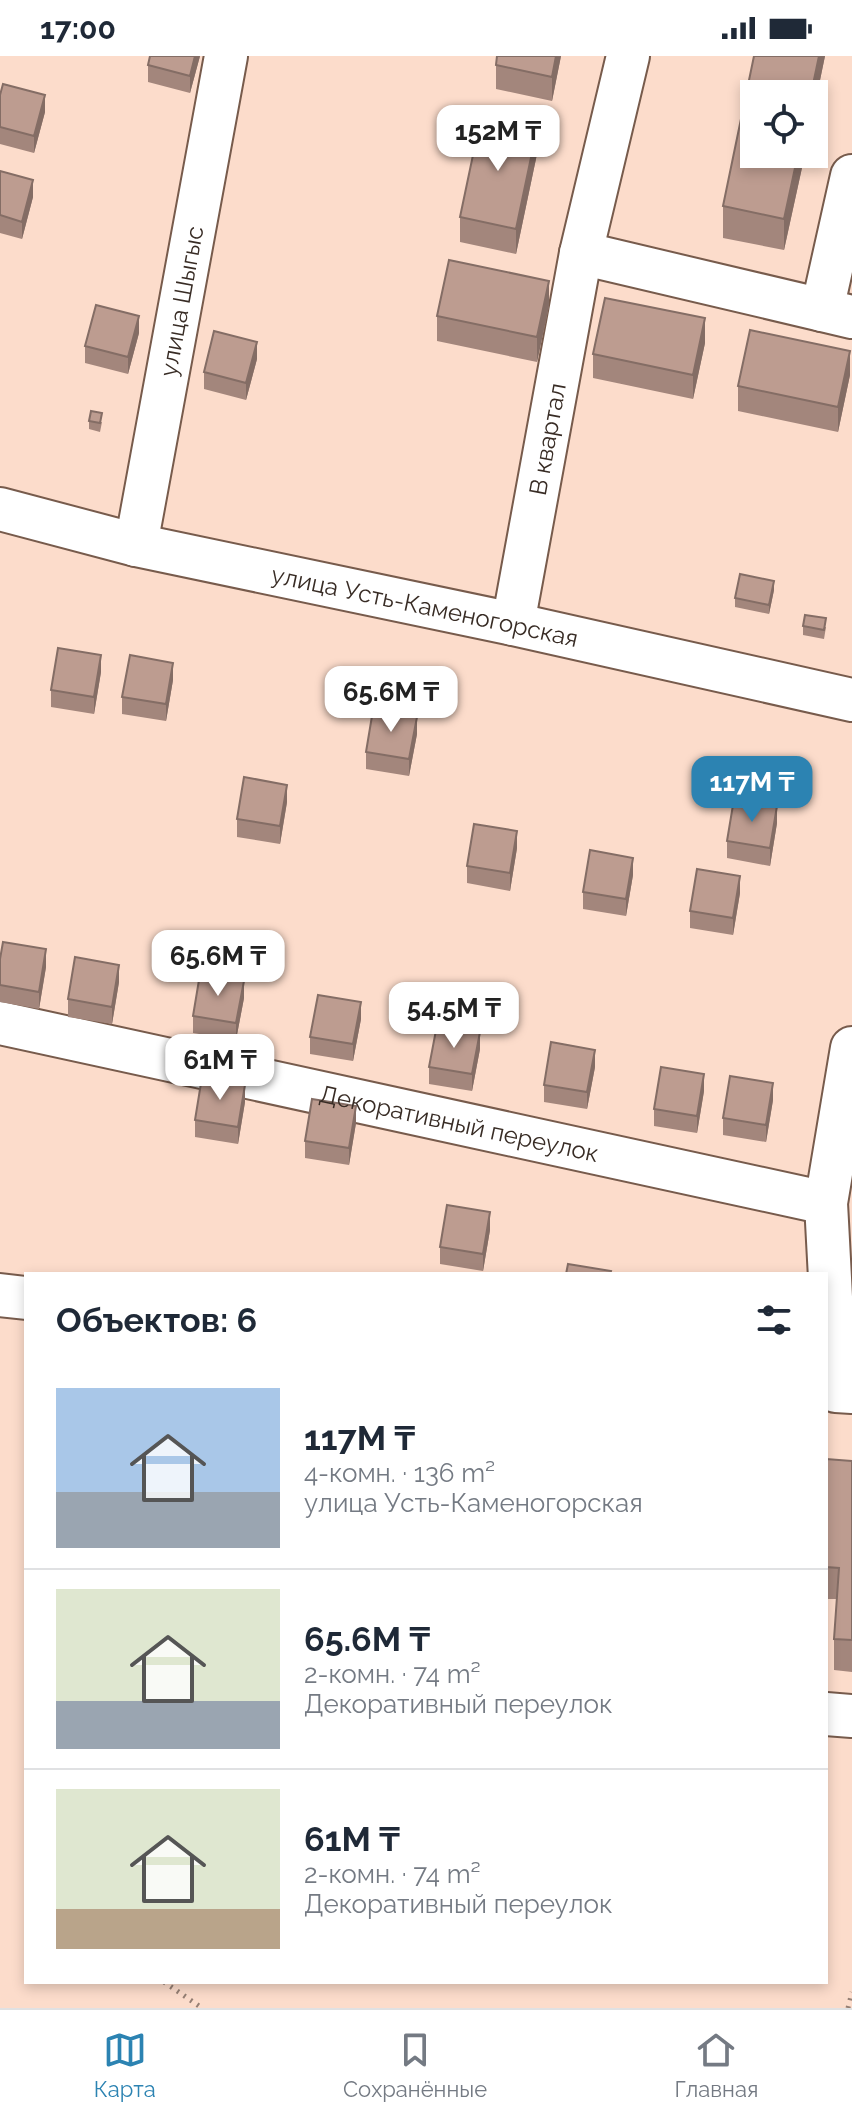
<!DOCTYPE html>
<html lang="ru">
<head>
<meta charset="utf-8">
<style>
  :root { --surface:#fff; --page:#f6f6f7; --text:#1f2937; --muted:#747a83; --line:#e0e1e3; --accent:#2c83b2 }
  body { margin:0; font-family:Raleway,sans-serif; background:var(--page); color:var(--text); height:100vh; display:flex; flex-direction:column; font-size:30px; white-space:nowrap }
  * { box-sizing:border-box; margin:0 }
  p { font-size:26px; color:var(--muted) }
  .icon { flex:none; width:44px; height:44px; fill:none; stroke:currentColor; stroke-width:2; stroke-linecap:round; stroke-linejoin:round }
  .map { position:relative; flex:1; overflow:hidden }
  .side { position:absolute; left:24px; top:1216px; width:804px; height:712px; display:flex; flex-direction:column; background:var(--surface); border-radius:0px; box-shadow:0 4px 12px #0003 }
  .side>* { flex:none }
  .controls { position:absolute; left:740px; top:24px; display:grid; gap:16px }
  .controls a { display:grid; place-items:center; width:88px; height:88px; border-radius:0px; background:var(--surface); box-shadow:0 4px 12px #0003; font-size:40px }
  .price { position:absolute; translate:-50% -68px; padding:0 18px; border-radius:16px; background:#fff; color:#222; font-size:26px; line-height:52px; filter:drop-shadow(0 2px 4px #0008) }
  .price::after { content:''; position:absolute; left:50%; top:48px; width:24px; height:18px; margin-left:-12px; background:inherit; clip-path:polygon(0 0,100% 0,50% 100%) }
  .price.current { background:var(--accent); color:#fff }
  ul { padding:0; list-style:none }
  li { display:flex; align-items:center; gap:24px; height:200px; padding:0 32px }
  li+li { border-top:2px solid var(--line) }
  li span { display:grid; place-items:center; flex:none; width:224px; height:160px; border-radius:0px; color:#555 }
  li>.icon { margin-inline-start:auto }
  span .icon { width:96px; height:96px; fill:#fffc; stroke-width:1 }
  li b { font-size:34px }
  h2 { display:flex; justify-content:space-between; align-items:center; height:96px; padding:0 32px; font-size:34px }
  .status { display:flex; justify-content:space-between; align-items:center; height:56px; padding:0 40px; background:var(--surface); direction:ltr }
  .status svg { height:22px; fill:currentColor }
  .dock { display:flex; justify-content:space-around; align-items:center; height:112px; border-top:2px solid var(--line); background:var(--surface); font-size:22px; color:var(--muted) }
  .dock a { display:grid; justify-items:center; gap:4px }
  .dock .current { color:var(--accent) }
  .map>svg:first-child { display:block }
  .lines { fill:none; stroke-linecap:round; stroke-linejoin:round }
  .minor-casing { stroke:#775b4c; stroke-width:46 }
  .path { stroke:#957f74; stroke-width:5; stroke-dasharray:2 6; stroke-linecap:butt }
  .minor { stroke:#fff; stroke-width:42 }
  .wall { fill:#a3867c }
  .shaded-wall { fill:#846d65 }
  .building { fill:#bd9c90; stroke:#846d65; stroke-width:2 }
  .labels { text-anchor:middle; dominant-baseline:central; stroke-width:6; stroke-linejoin:round; paint-order:stroke }
  .street-label { font-size:24px; fill:#382c25; stroke:#fcdccb }
</style>
</head>
<body>
<div class="status"><b>17:00</b><svg viewBox="0 0 49 12"><path d="M0 12V9h3v3zM5 12V6h3v6zM10 12V3h3v9zM15 12V0h3v12zM26 1h20v11H26zM47 4h2v5h-2z"/></svg></div>
<div class="map">
<svg width="852" height="1952" viewBox="0 0 852 1952">
  <rect width="100%" height="100%" fill="#fcdccb"/>
  <g class="lines">
    <g class="minor-casing">
      <g id="minor">
        <path d="M 581,197 L 852,261"/>
        <path d="M 822,254 L 852,120"/>
        <path id="s1" d="M 0,453 L 136,489 L 513,568 L 852,644"/>
        <path id="s2" d="M 136,489 L 226,0"/>
        <path id="s3" d="M 513,568 L 581,197 L 628,0"/>
        <path id="s4" d="M 0,967 L 826,1147"/>
        <path d="M 852,992 L 826,1147 L 836,1335 L 852,1336"/>
        <path d="M 0,1239 L 26,1242"/>
        <path d="M 826,1658 L 852,1660"/>
      </g>
    </g>
    <path class="path" d="M 164,1926 L 202,1952
      M 848,1952 L 852,1936"/>
    <use href="#minor" class="minor"/>
  </g>
  <path class="wall" d="M 200,0 L 190,37 L 148,26 L 148,9 Z
    M 497,0 L 561,0 L 552,45 L 496,33 L 496,9 Z
    M 754,0 L 825,0 L 814,53 L 814,38 L 754,38 L 754,98 L 805,98 L 784,194 L 723,182 L 723,150 Z
    M 0,39 L 45,56 L 34,97 L 0,88 Z
    M 537,98 L 516,198 L 460,186 L 460,161 Z
    M 0,115 L 33,141 L 22,183 L 0,177 Z
    M 549,250 L 537,306 L 437,285 L 437,260 Z
    M 139,277 L 128,318 L 85,307 L 85,290 Z
    M 705,287 L 693,343 L 593,322 L 593,298 Z
    M 257,303 L 246,344 L 204,333 L 204,316 Z
    M 850,319 L 838,376 L 738,355 L 738,330 Z
    M 89,365 L 102,366 L 100,376 L 89,373 Z
    M 774,534 L 769,558 L 735,551 L 735,542 Z
    M 803,570 L 826,571 L 824,583 L 803,579 Z
    M 101,616 L 94,658 L 51,651 L 51,634 Z
    M 173,624 L 166,665 L 122,658 L 122,641 Z
    M 417,678 L 409,720 L 366,713 L 366,696 Z
    M 287,746 L 280,788 L 237,781 L 237,763 Z
    M 777,767 L 770,810 L 727,802 L 727,785 Z
    M 517,792 L 510,835 L 467,827 L 467,810 Z
    M 633,819 L 626,860 L 583,853 L 583,836 Z
    M 740,837 L 733,879 L 690,872 L 690,855 Z
    M 0,903 L 46,911 L 39,953 L 0,946 Z
    M 119,926 L 112,968 L 68,961 L 68,943 Z
    M 244,942 L 236,984 L 193,977 L 193,960 Z
    M 361,963 L 353,1005 L 310,998 L 310,981 Z
    M 480,993 L 472,1035 L 429,1028 L 429,1011 Z
    M 595,1011 L 587,1053 L 544,1046 L 544,1029 Z
    M 704,1035 L 697,1077 L 654,1070 L 654,1053 Z
    M 773,1044 L 766,1086 L 723,1079 L 723,1062 Z
    M 245,1046 L 238,1088 L 195,1081 L 195,1064 Z
    M 356,1067 L 349,1109 L 305,1102 L 305,1085 Z
    M 490,1174 L 483,1215 L 440,1208 L 440,1191 Z
    M 826,1403 L 852,1405 L 852,1616 L 834,1614 L 834,1583 L 837,1543 L 826,1543 Z"/>
  <path class="shaded-wall" d="M 195,0 L 200,0 L 190,37 L 190,20 Z
    M 556,0 L 561,0 L 552,45 L 552,21 Z
    M 819,0 L 825,0 L 814,53 L 814,38 L 811,38 Z
    M 45,39 L 45,56 L 34,97 L 34,80 Z
    M 537,73 L 537,98 L 516,198 L 516,173 Z
    M 798,98 L 805,98 L 784,194 L 784,163 Z
    M 33,124 L 33,141 L 22,183 L 22,166 Z
    M 549,225 L 549,250 L 537,306 L 537,281 Z
    M 139,260 L 139,277 L 128,318 L 128,301 Z
    M 705,262 L 705,287 L 693,343 L 693,319 Z
    M 257,286 L 257,303 L 246,344 L 246,327 Z
    M 850,295 L 850,319 L 838,376 L 838,351 Z
    M 774,525 L 774,534 L 769,558 L 769,549 Z
    M 101,599 L 101,616 L 94,658 L 94,641 Z
    M 173,607 L 173,624 L 166,665 L 166,648 Z
    M 417,661 L 417,678 L 409,720 L 409,703 Z
    M 287,729 L 287,746 L 280,788 L 280,770 Z
    M 777,750 L 777,767 L 770,810 L 770,792 Z
    M 517,775 L 517,792 L 510,835 L 510,817 Z
    M 633,802 L 633,819 L 626,860 L 626,843 Z
    M 740,820 L 740,837 L 733,879 L 733,862 Z
    M 46,893 L 46,911 L 39,953 L 39,936 Z
    M 119,909 L 119,926 L 112,968 L 112,951 Z
    M 244,925 L 244,942 L 236,984 L 236,967 Z
    M 361,946 L 361,963 L 353,1005 L 353,988 Z
    M 480,976 L 480,993 L 472,1035 L 472,1018 Z
    M 595,994 L 595,1011 L 587,1053 L 587,1036 Z
    M 704,1018 L 704,1035 L 697,1077 L 697,1060 Z
    M 773,1027 L 773,1044 L 766,1086 L 766,1069 Z
    M 245,1029 L 245,1046 L 238,1088 L 238,1071 Z
    M 356,1050 L 356,1067 L 349,1109 L 349,1092 Z
    M 490,1156 L 490,1174 L 483,1215 L 483,1198 Z"/>
  <path class="building" d="M 150,0 L 195,0 L 190,20 L 148,9 Z
    M 497,0 L 556,0 L 552,21 L 496,9 Z
    M 754,0 L 819,0 L 811,38 L 754,38 L 754,98 L 798,98 L 784,163 L 723,150 Z
    M 3,28 L 45,39 L 34,80 L 0,71 L 0,39 Z
    M 481,61 L 537,73 L 516,173 L 460,161 Z
    M 0,115 L 33,124 L 22,166 L 0,159 Z
    M 449,204 L 549,225 L 537,281 L 437,260 Z
    M 605,242 L 705,262 L 693,319 L 593,298 Z
    M 96,249 L 139,260 L 128,301 L 85,290 Z
    M 750,274 L 850,295 L 838,351 L 738,330 Z
    M 214,275 L 257,286 L 246,327 L 204,316 Z
    M 91,355 L 102,357 L 100,367 L 89,365 Z
    M 740,518 L 774,525 L 769,549 L 735,542 Z
    M 805,559 L 826,562 L 824,574 L 803,570 Z
    M 58,592 L 101,599 L 94,641 L 51,634 Z
    M 130,599 L 173,607 L 166,648 L 122,641 Z
    M 373,654 L 417,661 L 409,703 L 366,696 Z
    M 244,721 L 287,729 L 280,770 L 237,763 Z
    M 734,743 L 777,750 L 770,792 L 727,785 Z
    M 474,768 L 517,775 L 510,817 L 467,810 Z
    M 590,794 L 633,802 L 626,843 L 583,836 Z
    M 697,813 L 740,820 L 733,862 L 690,855 Z
    M 3,886 L 46,893 L 39,936 L 0,929 L 0,903 Z
    M 75,901 L 119,909 L 112,951 L 68,943 Z
    M 200,918 L 244,925 L 236,967 L 193,960 Z
    M 318,939 L 361,946 L 353,988 L 310,981 Z
    M 437,969 L 480,976 L 472,1018 L 429,1011 Z
    M 551,986 L 595,994 L 587,1036 L 544,1029 Z
    M 661,1011 L 704,1018 L 697,1060 L 654,1053 Z
    M 730,1020 L 773,1027 L 766,1069 L 723,1062 Z
    M 202,1021 L 245,1029 L 238,1071 L 195,1064 Z
    M 312,1043 L 356,1050 L 349,1092 L 305,1085 Z
    M 447,1149 L 490,1156 L 483,1198 L 440,1191 Z
    M 568,1208 L 611,1215 L 610,1218 L 566,1218 Z
    M 826,1403 L 852,1405 L 852,1584 L 834,1583 L 839,1512 L 826,1511 L 827,1493 L 826,1493 Z"/>
  <g class="labels">
    <g class="street-label">
      <text stroke="none"><textPath href="#s2" startOffset="248">улица Шыгыс</textPath></text>
      <text stroke="none"><textPath href="#s3" startOffset="188">В квартал</textPath></text>
      <text stroke="none"><textPath href="#s1" startOffset="436">улица Усть-Каменогорская</textPath></text>
      <text stroke="none"><textPath href="#s4" startOffset="470">Декоративный переулок</textPath></text>
    </g>
  </g>
</svg>
<div class="controls">
<a><svg class="icon" aria-label="locate" viewBox="0 0 24 24"><circle cx="12" cy="12" r="6"/><path d="M12 2v4M12 18v4M2 12h4M18 12h4"/></svg></a>
</div>
<b class="price" style="left:498px;top:117px">152M ₸</b>
<b class="price" style="left:391px;top:678px">65.6M ₸</b>
<b class="price current" style="left:752px;top:768px">117M ₸</b>
<b class="price" style="left:218px;top:942px">65.6M ₸</b>
<b class="price" style="left:454px;top:994px">54.5M ₸</b>
<b class="price" style="left:220px;top:1046px">61M ₸</b>
<section class="side">
<h2>Объектов: 6<svg class="icon" aria-label="filters" viewBox="0 0 24 24"><path d="M4 7h16M4 17h16"/><circle cx="9" cy="7" r="2"/><circle cx="15" cy="17" r="2"/></svg></h2>
<ul>
<li><span style="background:linear-gradient(#a9c7e8 65%,#9aa5b1 0)"><svg class="icon" aria-label="home" viewBox="0 0 24 24"><path d="M3 11l9-7 9 7M6 9v11h12V9"/></svg></span><div><b>117M ₸</b><p>4-комн. · 136 m²</p><p>улица Усть-Каменогорская</p></div></li>
<li><span style="background:linear-gradient(#dfe7d0 70%,#9aa5b1 0)"><svg class="icon" aria-label="home" viewBox="0 0 24 24"><path d="M3 11l9-7 9 7M6 9v11h12V9"/></svg></span><div><b>65.6M ₸</b><p>2-комн. · 74 m²</p><p>Декоративный переулок</p></div></li>
<li><span style="background:linear-gradient(#dfe7d0 75%,#b9a48a 0)"><svg class="icon" aria-label="home" viewBox="0 0 24 24"><path d="M3 11l9-7 9 7M6 9v11h12V9"/></svg></span><div><b>61M ₸</b><p>2-комн. · 74 m²</p><p>Декоративный переулок</p></div></li>
</ul>
</section>
</div>
<nav class="dock">
<a class="current"><svg class="icon" aria-label="map" viewBox="0 0 24 24"><path d="M3 6l6-2 6 2 6-2v14l-6 2-6-2-6 2zM9 4v14M15 6v14"/></svg>Карта</a>
<a><svg class="icon" aria-label="saved" viewBox="0 0 24 24"><path d="M7 4h10v16l-5-4-5 4z"/></svg>Сохранённые</a>
<a><svg class="icon" aria-label="home" viewBox="0 0 24 24"><path d="M3 11l9-7 9 7M6 9v11h12V9"/></svg>Главная</a>
</nav>
</body>
</html>
